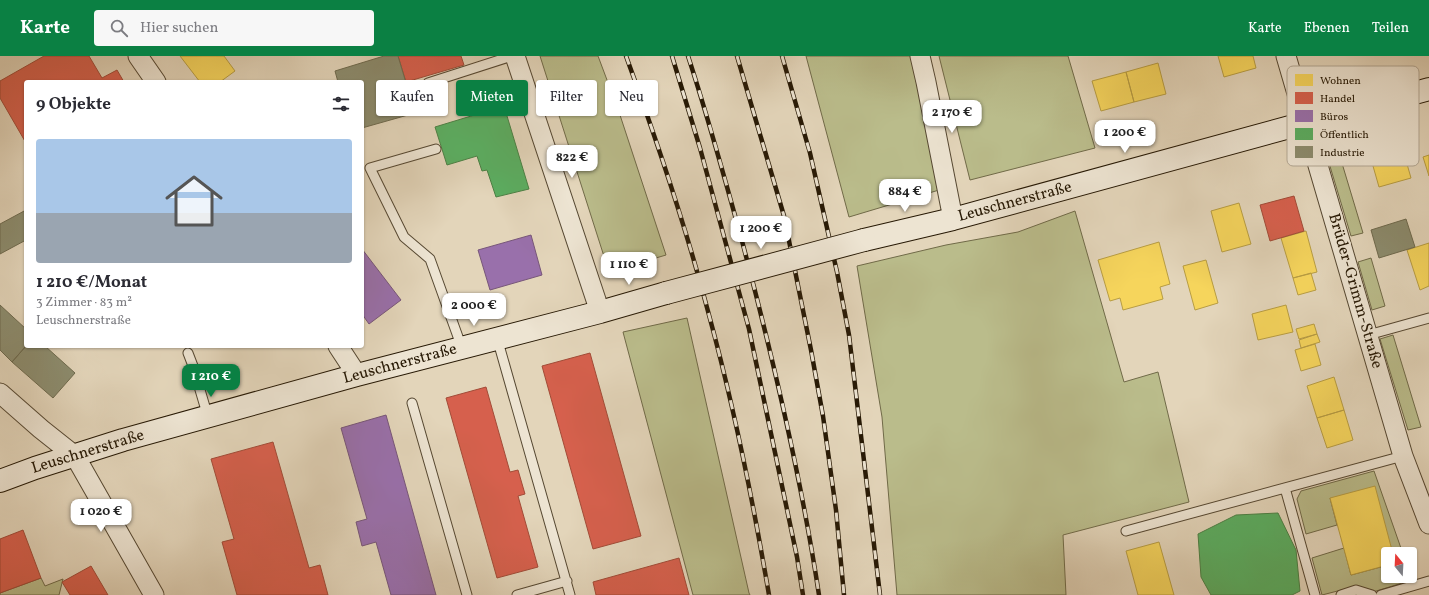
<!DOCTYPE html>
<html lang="de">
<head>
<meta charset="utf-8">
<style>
  :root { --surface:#fff; --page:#f7f7f7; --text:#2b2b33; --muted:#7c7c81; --accent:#0b8043 }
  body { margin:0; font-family:Vollkorn,serif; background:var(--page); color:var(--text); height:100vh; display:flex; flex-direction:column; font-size:15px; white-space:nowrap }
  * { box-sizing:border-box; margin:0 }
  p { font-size:13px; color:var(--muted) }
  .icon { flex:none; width:22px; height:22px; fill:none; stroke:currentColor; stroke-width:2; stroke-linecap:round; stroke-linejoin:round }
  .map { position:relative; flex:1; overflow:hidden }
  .details { position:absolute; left:24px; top:24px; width:340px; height:268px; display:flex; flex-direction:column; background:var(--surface); border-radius:4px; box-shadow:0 1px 3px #0004 }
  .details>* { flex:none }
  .hud { position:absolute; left:376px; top:24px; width:380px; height:36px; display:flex; gap:8px }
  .needle { width:26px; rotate:342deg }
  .tools { position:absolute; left:1381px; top:491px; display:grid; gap:8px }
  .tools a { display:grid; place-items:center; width:36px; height:36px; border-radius:4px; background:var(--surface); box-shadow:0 1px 3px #0004; font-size:20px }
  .price { position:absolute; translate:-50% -34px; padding:0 9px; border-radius:8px; background:#fff; color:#222; font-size:13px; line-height:26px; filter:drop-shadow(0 1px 2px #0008) }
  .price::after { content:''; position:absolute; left:50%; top:24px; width:12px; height:9px; margin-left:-6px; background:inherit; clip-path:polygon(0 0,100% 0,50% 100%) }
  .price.active { background:var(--accent); color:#fff }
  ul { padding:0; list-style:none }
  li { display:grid; align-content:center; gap:8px; height:212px; padding:0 12px }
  li span { display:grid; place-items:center; height:124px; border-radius:4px; color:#555 }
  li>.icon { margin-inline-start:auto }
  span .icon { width:72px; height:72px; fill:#fffc; stroke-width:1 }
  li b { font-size:17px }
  h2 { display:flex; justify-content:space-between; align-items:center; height:48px; padding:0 12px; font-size:17px }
  .pill { padding:0 14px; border-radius:4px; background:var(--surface); box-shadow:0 1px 3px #0004; font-size:14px; line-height:36px }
  .pill.active { background:var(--accent); color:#fff }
  header { display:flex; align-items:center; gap:24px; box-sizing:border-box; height:56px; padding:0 20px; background:var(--accent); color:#fff }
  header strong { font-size:19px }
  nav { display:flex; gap:22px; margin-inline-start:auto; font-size:14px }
  .search { width:280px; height:36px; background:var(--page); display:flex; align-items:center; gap:10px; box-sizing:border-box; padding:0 14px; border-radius:4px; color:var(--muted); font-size:15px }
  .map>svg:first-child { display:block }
  .green { fill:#babc8b; stroke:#706a48 }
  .homes { fill:#f6d55c; stroke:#b89d42 }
  .shops { fill:#d6604d; stroke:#a24b37 }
  .offices { fill:#9970ab; stroke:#775679 }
  .public { fill:#5aae61; stroke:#4b8145 }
  .industry { fill:#8c8c6e; stroke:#6e6a4e }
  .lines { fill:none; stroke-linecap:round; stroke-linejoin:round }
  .service-casing { stroke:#564832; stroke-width:11 }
  .minor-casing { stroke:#564832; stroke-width:21 }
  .secondary-casing { stroke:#271905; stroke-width:24 }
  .service { stroke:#ede4d2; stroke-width:9 }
  .minor { stroke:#ede4d2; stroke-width:19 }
  .secondary { stroke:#ede4d2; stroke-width:22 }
  .rail-casing { stroke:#271905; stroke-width:4.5 }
  .rail { stroke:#ede4d2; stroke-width:3; stroke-dasharray:9; stroke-linecap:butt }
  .secondary-bridge-casing { stroke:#271905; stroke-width:24; stroke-linecap:butt }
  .secondary-bridge { stroke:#ede4d2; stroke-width:22 }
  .labels { text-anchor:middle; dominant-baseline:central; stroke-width:4; stroke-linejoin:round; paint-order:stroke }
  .street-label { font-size:16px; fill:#271905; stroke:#ede4d2 }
  .key { fill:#ede4d2; stroke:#b2a794; stroke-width:1 }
  .key-label { font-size:11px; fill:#271905 }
</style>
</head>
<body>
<header>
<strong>Karte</strong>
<div class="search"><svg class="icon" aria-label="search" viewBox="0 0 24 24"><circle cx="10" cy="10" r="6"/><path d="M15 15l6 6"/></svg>Hier suchen</div>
<nav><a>Karte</a><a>Ebenen</a><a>Teilen</a></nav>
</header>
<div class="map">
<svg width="1429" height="539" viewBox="0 0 1429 539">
  <rect width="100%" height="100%" fill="#e3d5ba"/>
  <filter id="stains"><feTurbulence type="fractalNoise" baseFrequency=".005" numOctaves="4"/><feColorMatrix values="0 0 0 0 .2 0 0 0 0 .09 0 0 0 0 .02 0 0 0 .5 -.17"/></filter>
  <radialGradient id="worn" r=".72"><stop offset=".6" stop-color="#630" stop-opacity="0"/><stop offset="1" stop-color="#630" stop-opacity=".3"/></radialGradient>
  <path class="green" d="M 540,0 L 598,0 L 619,56 L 666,199 L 609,216 Z
    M 806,0 L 912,0 L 939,134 L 849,161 Z
    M 939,0 L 1068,0 L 1095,92 L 970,124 Z
    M 1338,94 L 1363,177 L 1351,180 L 1326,97 Z
    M 1075,155 L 1124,326 L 1158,316 L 1189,446 L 1063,479 L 1066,539 L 897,539 L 882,361 L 857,210 L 946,189 L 1018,176 Z
    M 1371,202 L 1385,250 L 1372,254 L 1358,206 Z
    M 687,262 L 749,537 L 750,539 L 693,539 L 623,276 Z
    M 1393,279 L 1421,371 L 1408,374 L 1380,283 Z
    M 1374,415 L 1403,498 L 1393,498 L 1330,442 L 1337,469 L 1306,478 L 1297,443 L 1301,435 Z
    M 1344,492 L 1351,519 L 1388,509 L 1388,520 L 1410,520 L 1410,517 L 1412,524 L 1373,536 L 1357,530 L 1322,539 L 1312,502 Z
    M 41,522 L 45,530 L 63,523 L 59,539 L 0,539 L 0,537 Z"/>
  <path class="homes" d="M 180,0 L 224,0 L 235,15 L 220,26 L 200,26 Z
    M 1218,0 L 1253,0 L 1256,12 L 1224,21 Z
    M 1158,7 L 1166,38 L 1134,46 L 1126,16 Z
    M 1126,16 L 1134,46 L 1101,55 L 1092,25 Z
    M 1403,94 L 1411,122 L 1379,131 L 1371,103 Z
    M 1429,99 L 1429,120 L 1423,101 Z
    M 1239,147 L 1251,188 L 1222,196 L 1211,155 Z
    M 1306,175 L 1317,216 L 1293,222 L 1281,182 Z
    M 1159,186 L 1170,228 L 1160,231 L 1163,243 L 1123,254 L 1120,242 L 1110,245 L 1098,204 Z
    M 1429,187 L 1429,230 L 1420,234 L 1407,194 Z
    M 1206,204 L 1218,247 L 1195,254 L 1183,210 Z
    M 1311,217 L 1316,234 L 1298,239 L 1293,222 Z
    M 1286,249 L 1293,276 L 1258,284 L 1252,258 Z
    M 1314,268 L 1317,278 L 1299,283 L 1296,273 Z
    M 1317,278 L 1320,286 L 1301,292 L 1299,284 Z
    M 1315,288 L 1321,309 L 1301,315 L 1295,294 Z
    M 1334,321 L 1344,354 L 1317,362 L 1307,330 Z
    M 1344,354 L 1353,384 L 1327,392 L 1317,362 Z
    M 1375,430 L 1393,498 L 1388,498 L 1388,509 L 1351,519 L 1330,442 Z
    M 1159,486 L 1174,539 L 1138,539 L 1126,495 Z"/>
  <path class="shops" d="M 44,0 L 89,0 L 102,22 L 117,14 L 124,26 L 26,26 L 26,87 L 0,42 L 0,25 Z
    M 398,0 L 461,0 L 464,9 L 406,26 Z
    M 1294,140 L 1304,175 L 1270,185 L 1260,149 Z
    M 590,297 L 641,480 L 593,493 L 542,310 Z
    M 486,331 L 510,416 L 518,414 L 525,438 L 518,440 L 538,511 L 497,522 L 446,342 Z
    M 273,386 L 309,512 L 320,509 L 328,539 L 237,539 L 222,486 L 234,483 L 211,403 Z
    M 23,474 L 41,522 L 0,537 L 0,483 Z
    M 679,502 L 689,539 L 596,539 L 593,526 Z
    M 91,510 L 108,539 L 70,539 L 62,526 Z"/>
  <path class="offices" d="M 531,179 L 542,219 L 490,234 L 478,194 Z
    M 362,193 L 401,244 L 369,268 L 362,258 Z
    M 386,359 L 436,539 L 391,539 L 376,486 L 362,490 L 356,466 L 367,463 L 341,372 Z"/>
  <path class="public" d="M 504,50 L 529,133 L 496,141 L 487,114 L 482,115 L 477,100 L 447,109 L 435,71 Z
    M 1278,457 L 1296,494 L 1300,535 L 1292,539 L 1211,539 L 1201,521 L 1198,478 L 1236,459 Z"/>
  <path class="industry" d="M 384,0 L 398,0 L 415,57 L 362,72 L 362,26 L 338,26 L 335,15 Z
    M 26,154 L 26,184 L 0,198 L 0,168 Z
    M 1406,163 L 1415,191 L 1379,202 L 1371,174 Z
    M 0,249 L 26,273 L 26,290 L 12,306 L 0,294 Z
    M 26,290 L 45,290 L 75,317 L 53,342 L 12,306 Z"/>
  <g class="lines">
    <g class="service-casing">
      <path id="service" d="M 428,27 L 512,0
        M 436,93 L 370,112 L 404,181 L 430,203 L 462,292
        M 1368,279 L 1429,262
        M 497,282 L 570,539
        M 188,297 L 193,310 L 208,361
        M 412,347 L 467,539
        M 1285,432 L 1315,539
        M 1126,475 L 1403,400
        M 517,539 L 567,525
        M 1341,539 L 1356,534 L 1372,539
        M 1381,539 L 1429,525"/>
    </g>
    <g class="minor-casing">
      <path id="minor" d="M 138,0 L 156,26
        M 515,0 L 600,256
        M 920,0 L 926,26 L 953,163
        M 1286,0 L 1403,400 L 1429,468
        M 338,290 L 357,319
        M 0,337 L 41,373 L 75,400 L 154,539"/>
    </g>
    <g class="secondary-casing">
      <path id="secondary" d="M 864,184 L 953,163 L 1429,33
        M 0,425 L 35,412 L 123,384 L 357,319 L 600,256 L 666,237"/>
    </g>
    <use href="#service" class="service"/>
    <use href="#minor" class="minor"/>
    <use href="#secondary" class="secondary"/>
    <g class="rail-casing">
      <path id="rail" d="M 626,0 C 657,85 686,171 709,259 C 734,351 753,445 769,539
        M 672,0 L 700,92 L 749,273 L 797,501 L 803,539
        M 688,0 C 708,61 725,123 742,185 C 773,302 801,420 819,539
        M 737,0 L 784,160 L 811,294 L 823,360 L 836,454 L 844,539
        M 782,0 L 810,97 L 837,216 L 849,279 L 880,539"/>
    </g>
    <use href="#rail" class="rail"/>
    <g class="secondary-bridge-casing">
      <path id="secondary-bridge" d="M 666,237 L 864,184"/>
    </g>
    <use href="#secondary-bridge" class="secondary-bridge"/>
  </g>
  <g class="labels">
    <g class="street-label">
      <text transform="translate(1015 146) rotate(-15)">Leuschnerstraße</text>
      <text transform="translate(1355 235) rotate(74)">Brüder-Grimm-Straße</text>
      <text transform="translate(400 308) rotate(-15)">Leuschnerstraße</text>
      <text transform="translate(88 396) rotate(-17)">Leuschnerstraße</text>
    </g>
  </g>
  <rect x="1287" y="10" width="132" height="100" rx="6" class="key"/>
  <rect x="1295" y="18" width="18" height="12" fill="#f6d55c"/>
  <rect x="1295" y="36" width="18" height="12" fill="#d6604d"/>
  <rect x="1295" y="54" width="18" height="12" fill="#9970ab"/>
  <rect x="1295" y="72" width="18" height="12" fill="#5aae61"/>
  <rect x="1295" y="90" width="18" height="12" fill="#8c8c6e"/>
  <g class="key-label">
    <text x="1320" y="28">Wohnen</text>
    <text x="1320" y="46">Handel</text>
    <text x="1320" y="64">Büros</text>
    <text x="1320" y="82">Öffentlich</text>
    <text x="1320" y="100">Industrie</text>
  </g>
  <rect width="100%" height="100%" filter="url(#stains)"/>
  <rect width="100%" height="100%" fill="url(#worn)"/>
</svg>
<div class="tools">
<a><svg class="needle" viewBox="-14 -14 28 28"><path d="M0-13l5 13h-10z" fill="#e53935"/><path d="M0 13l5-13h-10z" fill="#7c7c81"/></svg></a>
</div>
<b class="price" style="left:952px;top:78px">2 170 €</b>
<b class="price" style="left:1125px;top:98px">1 200 €</b>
<b class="price" style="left:572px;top:123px">822 €</b>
<b class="price" style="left:905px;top:157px">884 €</b>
<b class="price" style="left:761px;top:194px">1 200 €</b>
<b class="price" style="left:629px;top:230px">1 110 €</b>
<b class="price" style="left:474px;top:271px">2 000 €</b>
<b class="price active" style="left:211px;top:342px">1 210 €</b>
<b class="price" style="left:101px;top:477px">1 020 €</b>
<div class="hud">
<a class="pill">Kaufen</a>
<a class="pill active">Mieten</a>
<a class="pill">Filter</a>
<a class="pill">Neu</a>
</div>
<section class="details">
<h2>9 Objekte<svg class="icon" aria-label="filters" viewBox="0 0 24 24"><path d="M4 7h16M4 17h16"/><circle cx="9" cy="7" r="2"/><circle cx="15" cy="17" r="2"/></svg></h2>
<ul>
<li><span style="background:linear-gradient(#a9c7e8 60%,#9aa5b1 0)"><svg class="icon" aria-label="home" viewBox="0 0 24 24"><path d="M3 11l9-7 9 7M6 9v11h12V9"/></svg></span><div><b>1 210 €/Monat</b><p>3 Zimmer · 83 m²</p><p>Leuschnerstraße</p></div></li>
</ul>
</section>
</div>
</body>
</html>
